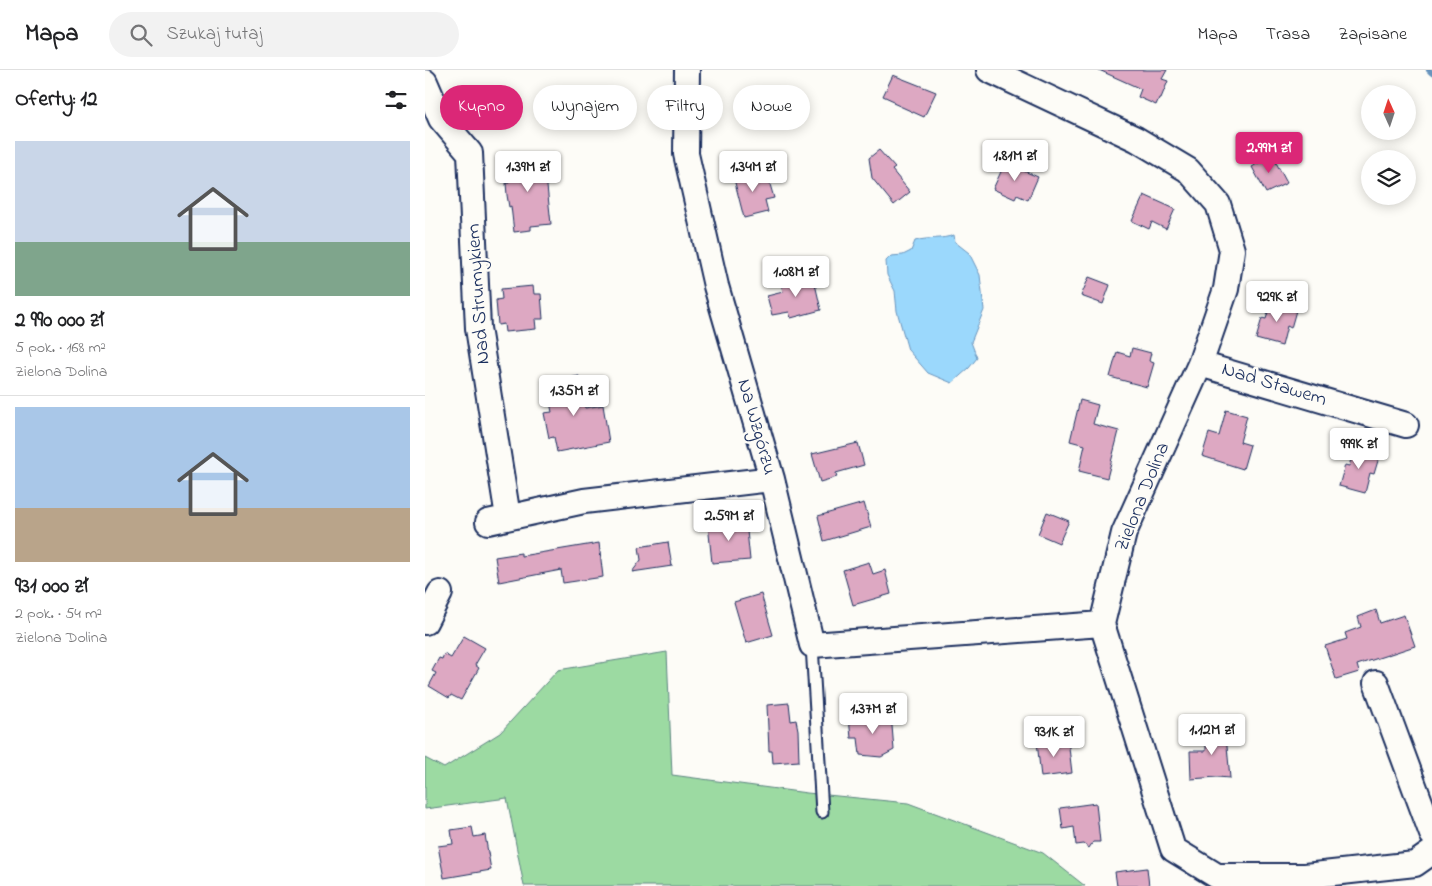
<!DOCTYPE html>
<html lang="pl">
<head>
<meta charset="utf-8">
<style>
  :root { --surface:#fff; --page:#f2f2f2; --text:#202124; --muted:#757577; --line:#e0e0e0; --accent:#db2777 }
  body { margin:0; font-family:"Indie Flower",sans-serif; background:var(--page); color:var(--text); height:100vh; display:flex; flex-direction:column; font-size:19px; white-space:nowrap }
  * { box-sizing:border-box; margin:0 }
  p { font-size:16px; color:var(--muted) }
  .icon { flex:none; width:28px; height:28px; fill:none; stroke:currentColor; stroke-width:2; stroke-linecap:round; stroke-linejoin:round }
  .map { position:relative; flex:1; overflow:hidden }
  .drawer { display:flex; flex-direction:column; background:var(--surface); width:425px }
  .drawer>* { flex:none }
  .hud { position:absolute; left:15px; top:15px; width:475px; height:45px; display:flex; gap:10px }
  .needle { width:32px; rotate:357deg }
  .buttons { position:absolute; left:936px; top:15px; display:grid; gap:10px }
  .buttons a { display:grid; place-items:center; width:55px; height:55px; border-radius:50%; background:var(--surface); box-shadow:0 2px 12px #0003; font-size:25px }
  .price { position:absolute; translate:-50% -42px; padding:0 11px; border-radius:5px; background:#fff; color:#222; font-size:16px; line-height:32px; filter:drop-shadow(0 1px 2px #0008) }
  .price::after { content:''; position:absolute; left:50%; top:30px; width:15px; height:11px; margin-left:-8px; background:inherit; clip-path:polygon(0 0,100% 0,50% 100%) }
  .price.on { background:var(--accent); color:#fff }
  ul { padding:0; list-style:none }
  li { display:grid; align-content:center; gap:10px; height:265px; padding:0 15px }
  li+li { border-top:1px solid var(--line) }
  li span { display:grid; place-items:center; height:155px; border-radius:0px; color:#555 }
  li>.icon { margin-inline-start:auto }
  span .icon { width:90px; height:90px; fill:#fffc; stroke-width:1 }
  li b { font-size:21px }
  h2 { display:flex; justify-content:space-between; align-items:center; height:60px; padding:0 15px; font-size:21px }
  .pill { padding:0 18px; border-radius:22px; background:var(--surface); box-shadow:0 2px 12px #0003; font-size:18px; line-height:45px }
  .pill.on { background:var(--accent); color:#fff }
  header { display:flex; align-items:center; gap:30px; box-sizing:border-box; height:70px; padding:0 25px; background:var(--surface); border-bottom:1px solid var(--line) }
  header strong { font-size:24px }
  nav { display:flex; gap:28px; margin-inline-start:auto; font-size:18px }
  .search { width:350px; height:45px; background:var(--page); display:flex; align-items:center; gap:12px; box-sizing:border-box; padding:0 18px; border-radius:28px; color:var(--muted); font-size:19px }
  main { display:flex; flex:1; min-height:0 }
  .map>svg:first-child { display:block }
  .green { fill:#9cdaa2; stroke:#5c8480 }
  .water { fill:#9bd8fc; stroke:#6894bd }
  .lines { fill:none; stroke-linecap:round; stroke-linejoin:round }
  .stream { stroke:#6894bd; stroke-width:6 }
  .building { fill:#dda8c2; stroke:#1b2f5e }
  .lane-casing { stroke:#1b2f5e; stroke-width:15 }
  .street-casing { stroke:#1b2f5e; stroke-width:28 }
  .lane { stroke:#fdfcf7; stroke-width:11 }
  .street { stroke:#fdfcf7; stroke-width:24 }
  .labels { text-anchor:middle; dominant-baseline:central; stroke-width:5; stroke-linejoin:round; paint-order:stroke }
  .street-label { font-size:20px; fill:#1b2f5e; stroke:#fdfcf7 }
</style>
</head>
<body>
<header>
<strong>Mapa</strong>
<div class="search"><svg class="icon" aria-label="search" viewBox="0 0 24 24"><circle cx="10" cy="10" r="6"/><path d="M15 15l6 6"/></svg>Szukaj tutaj</div>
<nav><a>Mapa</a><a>Trasa</a><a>Zapisane</a></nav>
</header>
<main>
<section class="drawer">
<h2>Oferty: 12<svg class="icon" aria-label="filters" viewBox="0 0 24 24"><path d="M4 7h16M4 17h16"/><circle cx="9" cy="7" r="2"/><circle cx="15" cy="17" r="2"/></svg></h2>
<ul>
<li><span style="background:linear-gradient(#c9d6e8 65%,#7fa58c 0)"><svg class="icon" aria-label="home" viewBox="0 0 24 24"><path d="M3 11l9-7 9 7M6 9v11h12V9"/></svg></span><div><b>2 990 000 zł</b><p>5 pok. · 168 m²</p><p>Zielona Dolina</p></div></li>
<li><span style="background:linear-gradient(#a9c7e8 65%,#b9a48a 0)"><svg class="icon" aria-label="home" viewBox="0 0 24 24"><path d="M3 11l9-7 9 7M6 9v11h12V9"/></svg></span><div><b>931 000 zł</b><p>2 pok. · 54 m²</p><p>Zielona Dolina</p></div></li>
</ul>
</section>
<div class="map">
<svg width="1007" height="816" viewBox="0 0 1007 816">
  <rect width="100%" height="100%" fill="#fdfcf7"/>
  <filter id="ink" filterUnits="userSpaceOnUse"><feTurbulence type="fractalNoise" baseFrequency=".02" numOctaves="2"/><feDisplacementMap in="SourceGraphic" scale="10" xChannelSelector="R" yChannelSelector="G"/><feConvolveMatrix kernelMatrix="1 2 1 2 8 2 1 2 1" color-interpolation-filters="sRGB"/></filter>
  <g filter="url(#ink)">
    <path class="green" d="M 242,582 L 247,705 L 382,723 L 483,733 L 618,783 L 660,816 L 99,816 L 82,728 L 0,739 L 0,688 L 19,698 L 75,663 L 133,600 Z"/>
    <path class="water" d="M 529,165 L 530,172 L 544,183 L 555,205 L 559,240 L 546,272 L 552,288 L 544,298 L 527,313 L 503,303 L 483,280 L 472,241 L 470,221 L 462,205 L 461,191 L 466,186 L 478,185 L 486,181 L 490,171 C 503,167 516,170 529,165 Z"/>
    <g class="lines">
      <path class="stream" d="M 1004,0 L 1007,3"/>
    </g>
    <path class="building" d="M 674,0 L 742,0 L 737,9 L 743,11 L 736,28 L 734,28 L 731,35 L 713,27 L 716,19 Z
      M 468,5 L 511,22 L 499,47 L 468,33 L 469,31 L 458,26 Z
      M 454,80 L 470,98 L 467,100 L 485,122 L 469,135 L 447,108 L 444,88 Z
      M 847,85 L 862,113 L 841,123 L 827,97 Z
      M 99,86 L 99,90 L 119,88 L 126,154 L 106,156 L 106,160 L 89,162 L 86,136 L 84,137 L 82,125 L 81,113 L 84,113 L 81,87 Z
      M 580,93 L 613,107 L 603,130 L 592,125 L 590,129 L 568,119 Z
      M 332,99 L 336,113 L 344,111 L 349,128 L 340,130 L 343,142 L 319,148 L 308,105 Z
      M 719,125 L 750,139 L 741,159 L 727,152 L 724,159 L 707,151 Z
      M 388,205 L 396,240 L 366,248 L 364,242 L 347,245 L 342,226 L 358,222 L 356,213 Z
      M 664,207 L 685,215 L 678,234 L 656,226 Z
      M 108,216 L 109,224 L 116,224 L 118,249 L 110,249 L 111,259 L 80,262 L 79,254 L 73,255 L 71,230 L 77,229 L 76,219 Z
      M 847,229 L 872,237 L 866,258 L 862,256 L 857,276 L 831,269 L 837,248 L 841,249 Z
      M 707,278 L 726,283 L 724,291 L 729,293 L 722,317 L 685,307 L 692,282 L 705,286 Z
      M 154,306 L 160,338 L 178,335 L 184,372 L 132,382 L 129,367 L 124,368 L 119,343 L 127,342 L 121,313 Z
      M 655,330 L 673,335 L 668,354 L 694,361 L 682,408 L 654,401 L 660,375 L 645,371 Z
      M 801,340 L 822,346 L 815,372 L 825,375 L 818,399 L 777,386 L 784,363 L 794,366 Z
      M 433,373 L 439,395 L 411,403 L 412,407 L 395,412 L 387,384 Z
      M 930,376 L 955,384 L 949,404 L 945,403 L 940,423 L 914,416 L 920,395 L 924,396 Z
      M 439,433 L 446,457 L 399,471 L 393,446 Z
      M 622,442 L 644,451 L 634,473 L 613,464 Z
      M 321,451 L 325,490 L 287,493 L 283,454 Z
      M 243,472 L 247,496 L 207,502 L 216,490 L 214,477 Z
      M 174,473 L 178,507 L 138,513 L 136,500 L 74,512 L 70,487 L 96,483 L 96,486 Z
      M 444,492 L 448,504 L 460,500 L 466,524 L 428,535 L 418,500 Z
      M 336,524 L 348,565 L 321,573 L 309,532 Z
      M 951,540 L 955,553 L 979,545 L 990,576 L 932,595 L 934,602 L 911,609 L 900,576 L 922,569 L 920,563 L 936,557 L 933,547 Z
      M 39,566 L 60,578 L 50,595 L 54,598 L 36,630 L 26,625 L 24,628 L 4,616 L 11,603 L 7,601 L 14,588 L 17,589 L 19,584 L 26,588 Z
      M 364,633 L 366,651 L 371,650 L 373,660 L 374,691 L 348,693 L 347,681 L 344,681 L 342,635 Z
      M 466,644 L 469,680 L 456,687 L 435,685 L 433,668 L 426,668 L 424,648 Z
      M 800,655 L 805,708 L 792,707 L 766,709 L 765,681 L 781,681 L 781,674 L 784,674 L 782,656 Z
      M 643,669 L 647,703 L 616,707 L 612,672 Z
      M 671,733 L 675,772 L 668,772 L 664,778 L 659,774 L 651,775 L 649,757 L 638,759 L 635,738 Z
      M 47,757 L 49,767 L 60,765 L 66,800 L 19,808 L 13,776 L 28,774 L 26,760 Z
      M 722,798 L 724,816 L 692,816 L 690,802 Z"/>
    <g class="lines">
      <g class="lane-casing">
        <path id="lane" d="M 387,575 L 397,742"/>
      </g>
      <g class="street-casing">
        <path id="street" d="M 262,0 L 261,84 L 291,216 L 347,409 L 387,575 L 677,554
          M 564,0 L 711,69 L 763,100 L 793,134 L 807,180 L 801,219 L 775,294 L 699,463 L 677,554 L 748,779 L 792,806 L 880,806 L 990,794 L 1007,782
          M 0,12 L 16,49 L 45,83 L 53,258 L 83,447
          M 775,294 L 981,355
          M 63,452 L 159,431 L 347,409
          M 0,552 L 15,523
          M 951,613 L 1007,764"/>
      </g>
      <use href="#lane" class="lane"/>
      <use href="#street" class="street"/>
    </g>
  </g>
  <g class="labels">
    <g class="street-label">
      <text transform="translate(54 224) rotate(-94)">Nad Strumykiem</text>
      <text transform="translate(849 315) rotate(17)">Nad Stawem</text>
      <text transform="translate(331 357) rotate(74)">Na Wzgórzu</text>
      <text transform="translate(718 427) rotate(-68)">Zielona Dolina</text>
    </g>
  </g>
</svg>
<div class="buttons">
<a><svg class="needle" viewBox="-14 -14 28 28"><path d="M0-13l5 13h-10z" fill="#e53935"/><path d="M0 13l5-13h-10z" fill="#757577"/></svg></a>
<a><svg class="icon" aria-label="layers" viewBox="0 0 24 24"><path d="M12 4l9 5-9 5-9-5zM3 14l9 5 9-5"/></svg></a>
</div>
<b class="price on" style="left:844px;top:104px">2.99M zł</b>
<b class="price" style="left:590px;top:112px">1.81M zł</b>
<b class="price" style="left:103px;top:123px">1.39M zł</b>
<b class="price" style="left:328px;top:123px">1.34M zł</b>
<b class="price" style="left:371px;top:228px">1.08M zł</b>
<b class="price" style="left:852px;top:253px">929K zł</b>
<b class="price" style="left:149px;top:347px">1.35M zł</b>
<b class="price" style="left:934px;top:400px">999K zł</b>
<b class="price" style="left:304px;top:472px">2.59M zł</b>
<b class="price" style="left:448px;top:665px">1.37M zł</b>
<b class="price" style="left:787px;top:686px">1.12M zł</b>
<b class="price" style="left:629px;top:688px">931K zł</b>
<div class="hud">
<a class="pill on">Kupno</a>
<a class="pill">Wynajem</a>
<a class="pill">Filtry</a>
<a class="pill">Nowe</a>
</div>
</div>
</main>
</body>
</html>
